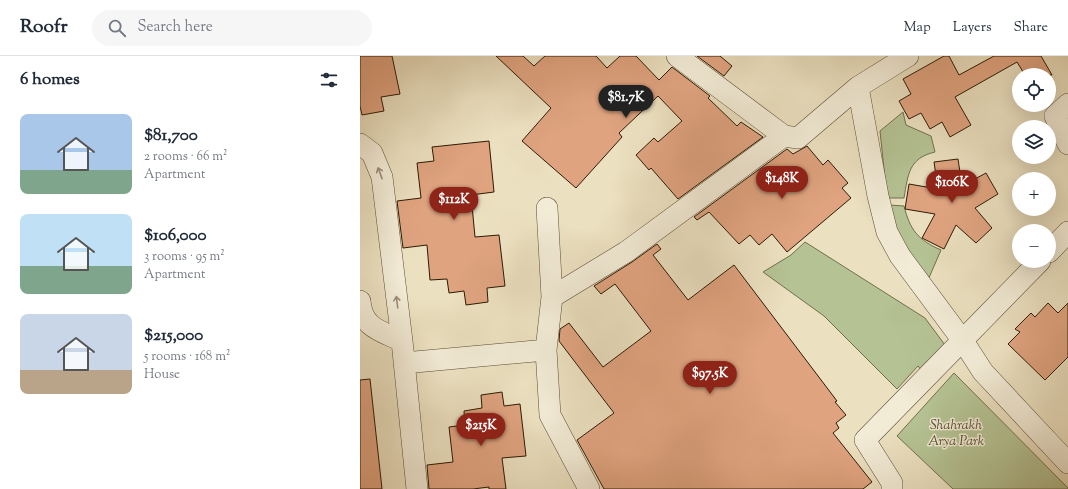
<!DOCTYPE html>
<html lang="en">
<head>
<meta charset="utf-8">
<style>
  :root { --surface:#fff; --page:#f6f6f7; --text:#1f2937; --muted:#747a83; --line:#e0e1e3; --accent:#8f2418 }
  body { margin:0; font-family:"Sorts Mill Goudy",serif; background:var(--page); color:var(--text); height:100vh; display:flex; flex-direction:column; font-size:15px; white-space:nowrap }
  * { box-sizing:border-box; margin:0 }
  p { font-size:13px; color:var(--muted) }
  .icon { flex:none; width:22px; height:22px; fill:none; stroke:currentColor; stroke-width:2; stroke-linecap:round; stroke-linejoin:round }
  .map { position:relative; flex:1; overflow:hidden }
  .sheet { display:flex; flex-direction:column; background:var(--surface); width:360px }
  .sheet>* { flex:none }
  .fabs { position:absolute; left:652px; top:12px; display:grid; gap:8px }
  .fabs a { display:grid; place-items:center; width:44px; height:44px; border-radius:50%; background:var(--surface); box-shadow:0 4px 16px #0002; font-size:20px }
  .price { position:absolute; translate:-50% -34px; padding:0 9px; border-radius:14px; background:var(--accent); color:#fff; font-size:13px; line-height:26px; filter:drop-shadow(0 1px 2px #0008) }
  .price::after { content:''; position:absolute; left:50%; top:24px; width:12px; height:9px; margin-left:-6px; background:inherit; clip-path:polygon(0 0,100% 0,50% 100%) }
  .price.on { background:#222; color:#fff }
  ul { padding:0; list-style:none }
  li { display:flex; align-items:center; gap:12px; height:100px; padding:0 20px }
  li span { display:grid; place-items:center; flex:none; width:112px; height:80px; border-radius:8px; color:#555 }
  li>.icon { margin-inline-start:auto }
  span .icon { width:48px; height:48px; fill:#fffc; stroke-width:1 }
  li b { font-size:17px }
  h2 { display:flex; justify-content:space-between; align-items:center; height:48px; padding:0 20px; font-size:17px }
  header { display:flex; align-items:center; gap:24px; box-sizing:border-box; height:56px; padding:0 20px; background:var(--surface); border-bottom:1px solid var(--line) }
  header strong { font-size:19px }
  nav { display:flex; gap:22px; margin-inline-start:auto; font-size:14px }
  .search { width:280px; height:36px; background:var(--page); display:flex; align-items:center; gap:10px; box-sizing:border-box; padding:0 14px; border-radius:22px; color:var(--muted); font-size:15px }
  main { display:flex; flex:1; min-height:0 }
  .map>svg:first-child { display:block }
  .green { fill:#b5c394; stroke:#706f4c }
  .building { fill:#dfa37f; stroke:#2c1b05 }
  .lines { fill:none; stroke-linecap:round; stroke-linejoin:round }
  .minor-casing { stroke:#5c4c34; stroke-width:22 }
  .minor { stroke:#f2ebd6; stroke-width:21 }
  .oneway { stroke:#998d78 }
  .labels { text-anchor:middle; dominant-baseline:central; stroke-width:3; stroke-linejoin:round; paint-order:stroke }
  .park-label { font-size:14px; font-style:italic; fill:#554d30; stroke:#f2ebd6 }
</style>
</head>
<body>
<header>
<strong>Roofr</strong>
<div class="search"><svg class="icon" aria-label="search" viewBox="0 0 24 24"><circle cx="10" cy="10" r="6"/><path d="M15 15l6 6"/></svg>Search here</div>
<nav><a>Map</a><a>Layers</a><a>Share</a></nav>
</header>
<main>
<section class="sheet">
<h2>6 homes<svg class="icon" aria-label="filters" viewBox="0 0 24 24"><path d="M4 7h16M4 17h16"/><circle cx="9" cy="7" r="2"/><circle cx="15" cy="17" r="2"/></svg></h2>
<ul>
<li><span style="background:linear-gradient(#a9c7e8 70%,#7fa58c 0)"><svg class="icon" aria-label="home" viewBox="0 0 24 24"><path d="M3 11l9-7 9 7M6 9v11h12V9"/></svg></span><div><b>$81,700</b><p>2 rooms · 66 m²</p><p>Apartment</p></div></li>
<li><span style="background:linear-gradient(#bfe0f5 65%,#7fa58c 0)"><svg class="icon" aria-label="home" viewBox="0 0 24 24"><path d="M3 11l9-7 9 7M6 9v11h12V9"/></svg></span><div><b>$106,000</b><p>3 rooms · 95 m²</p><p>Apartment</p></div></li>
<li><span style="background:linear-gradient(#c9d6e8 70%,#b9a48a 0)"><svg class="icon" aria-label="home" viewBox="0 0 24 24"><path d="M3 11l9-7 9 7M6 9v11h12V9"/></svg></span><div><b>$215,000</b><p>5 rooms · 168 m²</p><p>House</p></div></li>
</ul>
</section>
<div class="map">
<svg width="708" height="433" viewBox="0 0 708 433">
  <rect width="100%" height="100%" fill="#ebe0c0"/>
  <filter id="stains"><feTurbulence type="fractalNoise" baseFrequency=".005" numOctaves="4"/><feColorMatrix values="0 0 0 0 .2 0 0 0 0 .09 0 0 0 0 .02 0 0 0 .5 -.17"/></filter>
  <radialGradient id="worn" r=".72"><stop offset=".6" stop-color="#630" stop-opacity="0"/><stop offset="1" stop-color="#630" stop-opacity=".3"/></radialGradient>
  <path class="green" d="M 543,56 L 546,69 L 571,80 L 575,96 C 549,102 548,118 544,142 L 527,142 L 520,75 Z
    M 529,149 L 544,150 C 550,174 558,184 581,194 L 568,224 L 532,170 Z
    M 445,186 L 565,262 L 585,289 L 562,315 L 558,310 L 537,333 L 464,260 L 403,216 L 431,199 Z
    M 594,317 L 708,432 L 708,433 L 593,433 L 537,380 Z"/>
  <path class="building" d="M 0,0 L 32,0 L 40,38 L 21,41 L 24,55 L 2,59 L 0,50 Z
    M 136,0 L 163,0 L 174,10 L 185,0 L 236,0 L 247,12 L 260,0 L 276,0 L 299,24 L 312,11 L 350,40 L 348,42 L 377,70 L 381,66 L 403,81 L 318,143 L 291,112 L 289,114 L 276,99 L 294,82 L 298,86 L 322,65 L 298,40 L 259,77 L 262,81 L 216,132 L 162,85 L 191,52 Z
    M 337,0 L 360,0 L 372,10 L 364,20 Z
    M 584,0 L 589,0 L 599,19 L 634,0 L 681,0 L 692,19 L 665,19 L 657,6 L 595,41 L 611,69 L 590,81 L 582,66 L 570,73 L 561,57 L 549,63 L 539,45 L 551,38 L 543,23 Z
    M 129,85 L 134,136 L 111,139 L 115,181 L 139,179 L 145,230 L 127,232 L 128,246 L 106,249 L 104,235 L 89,237 L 87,223 L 70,224 L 67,189 L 43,192 L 37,145 L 61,142 L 57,107 L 74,105 L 72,91 Z
    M 447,90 L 463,109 L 468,104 L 488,127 L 482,132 L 491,142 L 427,196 L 412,178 L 399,189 L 390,179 L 379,188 L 349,156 L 337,164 L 334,161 L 427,93 L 433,98 Z
    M 598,103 L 602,130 L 626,117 L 638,138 L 615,152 L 632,172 L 616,187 L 596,169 L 584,193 L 562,182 L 575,158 L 545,153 L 549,128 L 578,133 L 574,106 Z
    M 297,188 L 301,193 L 293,199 L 328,244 L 374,209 L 477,345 L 475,346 L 486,359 L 476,367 L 479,372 L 473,377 L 512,426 L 503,433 L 244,433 L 217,384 L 254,357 L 199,285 L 200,273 L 209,267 L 243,311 L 291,275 L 255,228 L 241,238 L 234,230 L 272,206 Z
    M 688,247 L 698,257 L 708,247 L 708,301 L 685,324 L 648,288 L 660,276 L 655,273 L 671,257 L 675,261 Z
    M 10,323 L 22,433 L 0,433 L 0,324 Z
    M 142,336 L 144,350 L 160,348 L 166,400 L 142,402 L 146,433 L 129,433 L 129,431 L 113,433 L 69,433 L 67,409 L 93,406 L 89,371 L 105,369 L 104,355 L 122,352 L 121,339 Z"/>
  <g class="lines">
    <g class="minor-casing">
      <path id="minor" d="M 317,0 L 424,80
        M 498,31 L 518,140 L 527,176 L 540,200 L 603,285 L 623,316 L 708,407
        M 708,48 L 695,60 L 708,88
        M 0,88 L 12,97 L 22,121 L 42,285 L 57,433
        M 187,152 L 192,241 L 186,294 L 190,359 L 229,433
        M 689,196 L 708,176
        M 192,241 L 266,196 L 424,80 L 438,82 L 498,31 L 548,0
        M 0,245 C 2,272 21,275 42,285
        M 44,307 L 186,294
        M 532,433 L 532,427 L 505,384 L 680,205"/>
    </g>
    <use href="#minor" class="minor"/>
  </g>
  <defs><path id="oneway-shaft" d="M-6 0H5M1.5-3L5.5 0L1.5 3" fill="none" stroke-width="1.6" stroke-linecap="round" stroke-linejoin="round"/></defs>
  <g class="oneway">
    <use href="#oneway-shaft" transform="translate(20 117) rotate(-110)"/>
    <use href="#oneway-shaft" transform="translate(37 246) rotate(-97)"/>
  </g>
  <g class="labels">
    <g class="park-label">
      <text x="596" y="370">Shahrakh<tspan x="596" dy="16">Arya Park</tspan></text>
    </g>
  </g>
  <rect width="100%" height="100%" filter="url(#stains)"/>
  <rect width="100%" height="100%" fill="url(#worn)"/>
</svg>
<div class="fabs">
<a><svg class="icon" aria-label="locate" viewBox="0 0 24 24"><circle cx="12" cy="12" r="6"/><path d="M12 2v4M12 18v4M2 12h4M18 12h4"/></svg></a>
<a><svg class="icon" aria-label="layers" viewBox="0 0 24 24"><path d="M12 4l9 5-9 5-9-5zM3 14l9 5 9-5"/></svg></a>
<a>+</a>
<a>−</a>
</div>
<b class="price on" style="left:266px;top:63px">$81.7K</b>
<b class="price" style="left:422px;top:144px">$148K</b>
<b class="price" style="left:592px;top:148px">$106K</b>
<b class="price" style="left:94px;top:165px">$112K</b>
<b class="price" style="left:350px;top:339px">$97.5K</b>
<b class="price" style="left:121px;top:391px">$215K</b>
</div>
</main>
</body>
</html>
